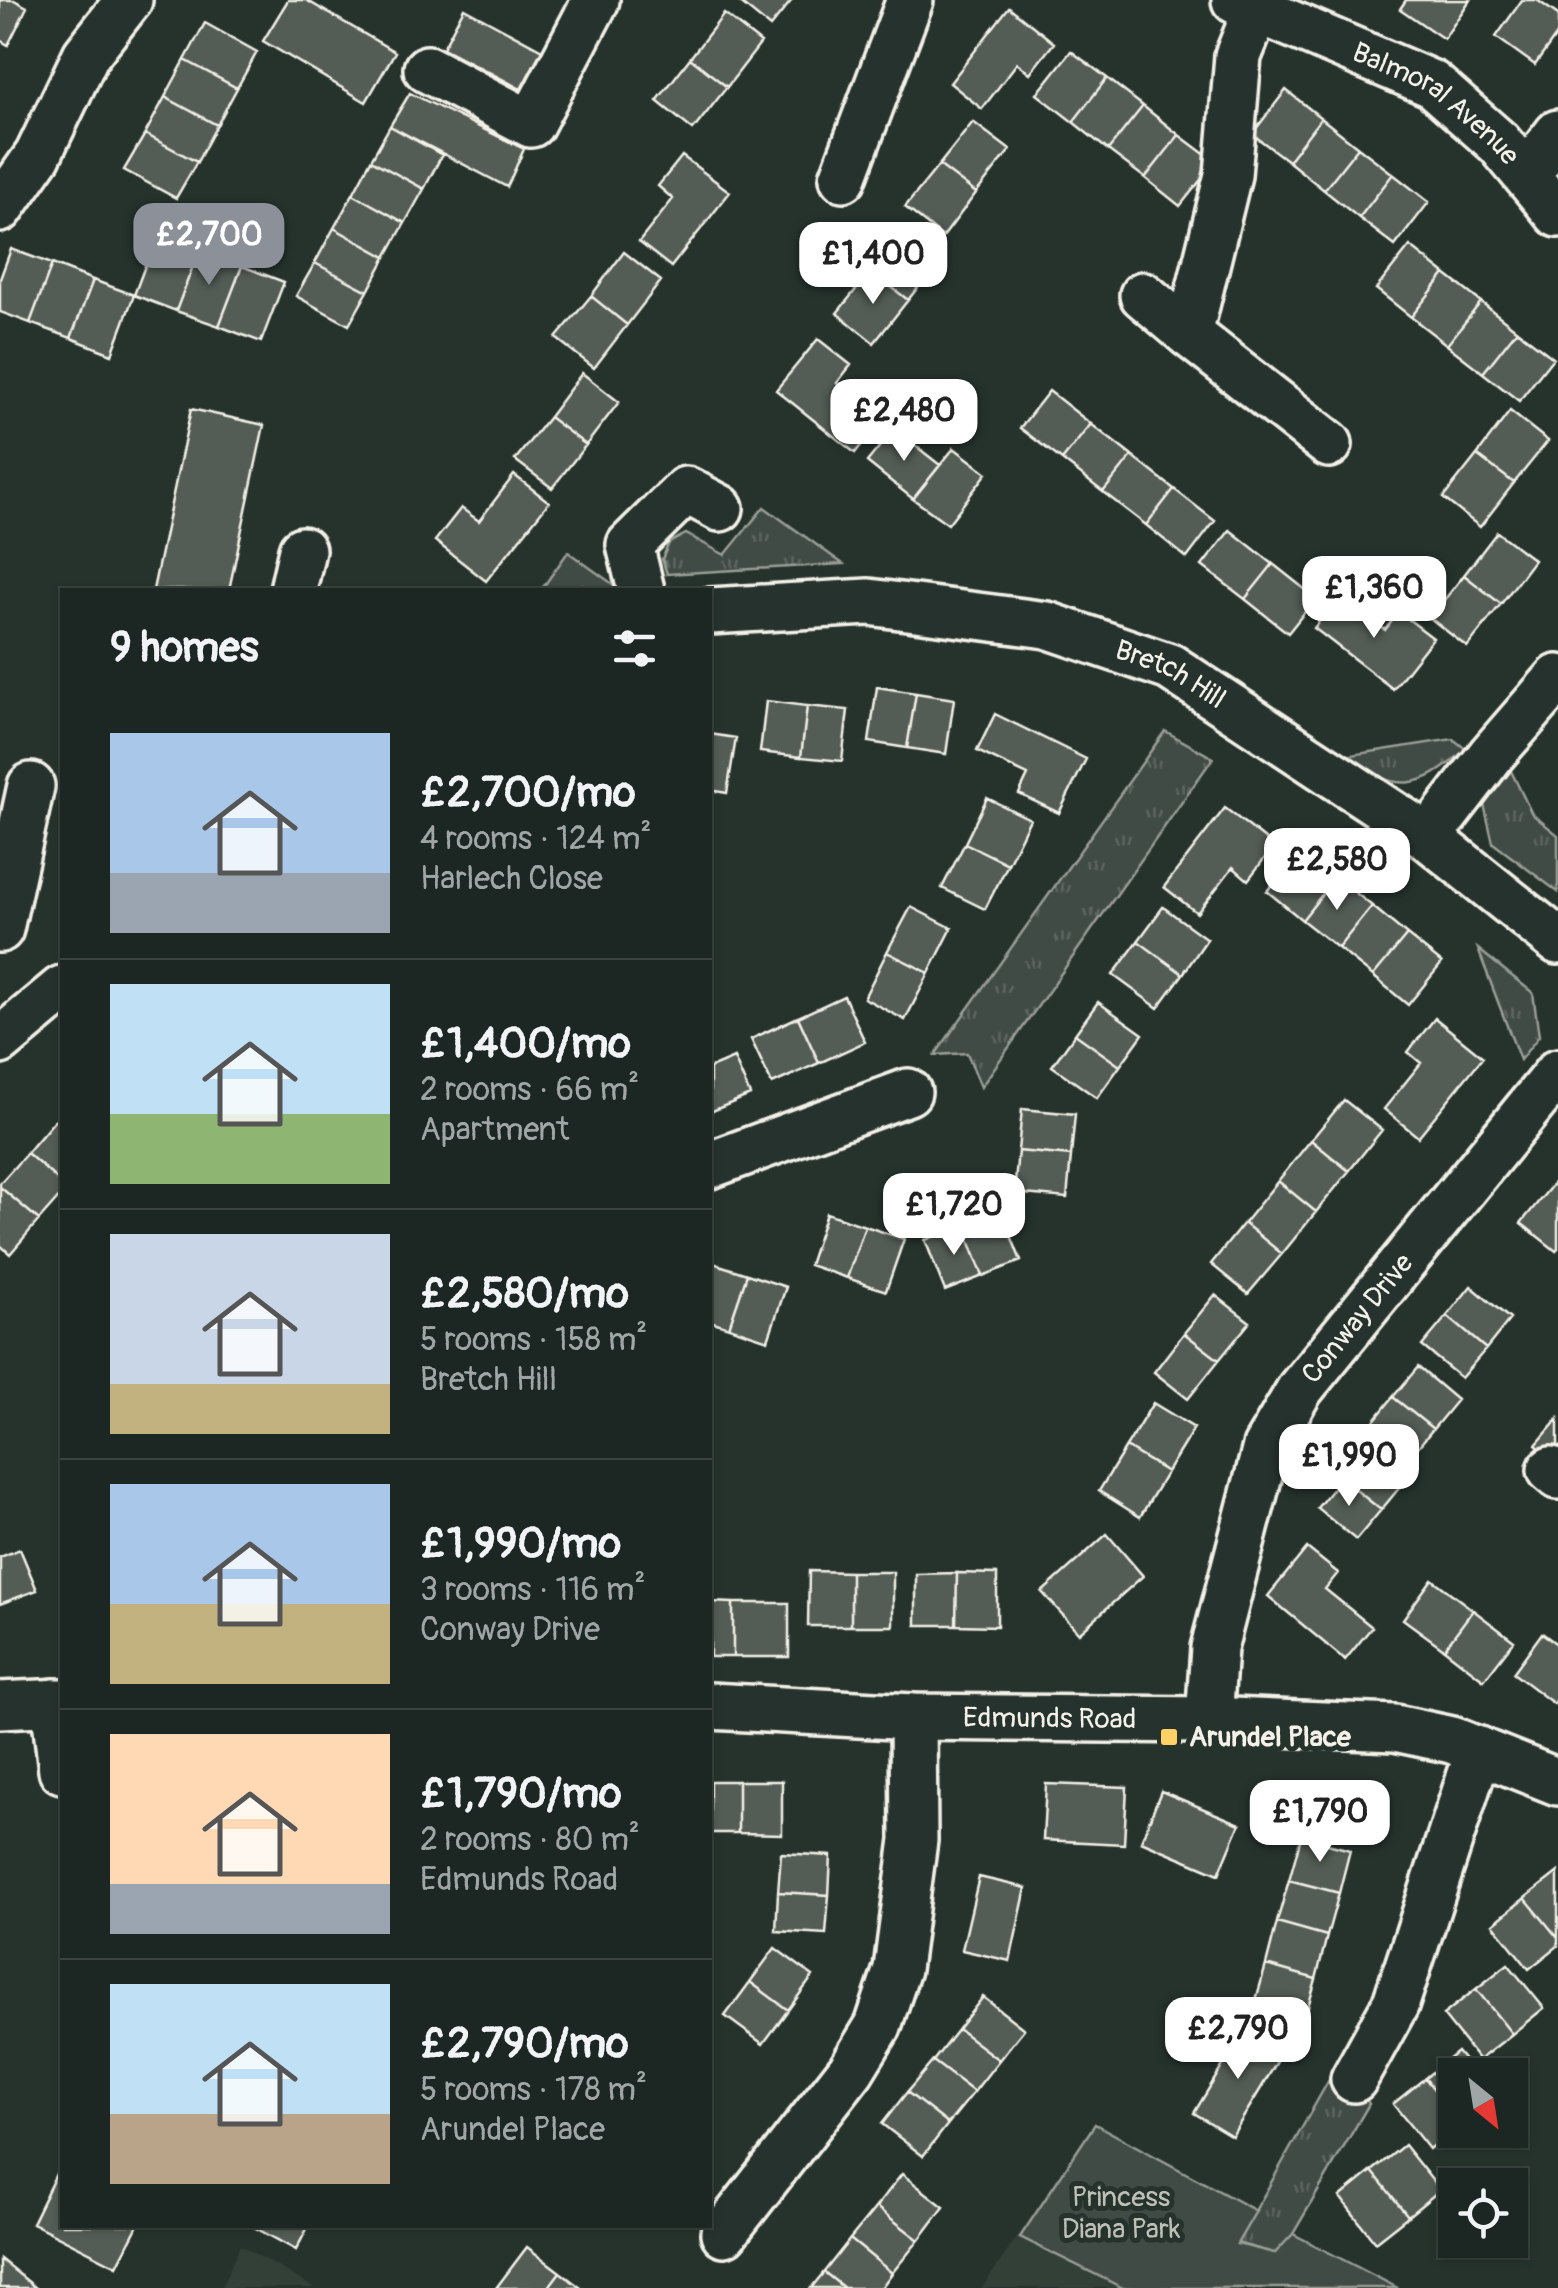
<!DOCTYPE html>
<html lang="en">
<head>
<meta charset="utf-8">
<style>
  :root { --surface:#1c2622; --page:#29322f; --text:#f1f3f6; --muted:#a0a5a5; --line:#3a4340; --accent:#8c9099 }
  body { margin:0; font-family:Pangolin,sans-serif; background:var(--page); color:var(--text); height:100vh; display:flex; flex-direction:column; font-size:38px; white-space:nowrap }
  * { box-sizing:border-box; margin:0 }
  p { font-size:32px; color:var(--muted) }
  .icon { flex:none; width:55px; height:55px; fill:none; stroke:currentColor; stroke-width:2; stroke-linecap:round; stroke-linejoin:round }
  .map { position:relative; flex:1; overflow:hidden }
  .panel { position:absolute; left:60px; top:588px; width:652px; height:1640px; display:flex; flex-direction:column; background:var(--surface); border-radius:0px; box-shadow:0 2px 8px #0004,0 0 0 2px var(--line) }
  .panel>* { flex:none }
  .needle { width:65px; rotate:150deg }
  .controls { position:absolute; left:1438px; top:2058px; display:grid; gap:20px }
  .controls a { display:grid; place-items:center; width:90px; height:90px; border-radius:0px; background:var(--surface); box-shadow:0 2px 8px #0004,0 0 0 2px var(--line); font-size:50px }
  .price { position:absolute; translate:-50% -85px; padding:0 22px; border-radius:20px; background:#fff; color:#222; font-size:32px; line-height:65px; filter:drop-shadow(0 2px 5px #0008) }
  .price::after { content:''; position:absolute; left:50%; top:60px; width:30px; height:22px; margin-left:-15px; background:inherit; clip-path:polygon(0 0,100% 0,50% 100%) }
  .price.active { background:var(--accent); color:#fff }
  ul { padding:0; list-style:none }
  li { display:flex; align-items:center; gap:30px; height:250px; padding:0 50px }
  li+li { border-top:2px solid var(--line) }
  li span { display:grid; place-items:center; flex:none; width:280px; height:200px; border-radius:0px; color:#555 }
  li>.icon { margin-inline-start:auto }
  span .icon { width:120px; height:120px; fill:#fffc; stroke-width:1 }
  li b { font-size:42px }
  h2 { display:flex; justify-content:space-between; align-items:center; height:120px; padding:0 50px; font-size:42px }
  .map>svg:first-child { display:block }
  .built { fill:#333f39 }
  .grass { fill:url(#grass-tufts); stroke:#9a9e96; stroke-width:2.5 }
  .green { fill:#414b45; stroke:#9a9e96; stroke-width:2.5 }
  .building { fill:#525c55; stroke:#f4f1e8; stroke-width:2.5 }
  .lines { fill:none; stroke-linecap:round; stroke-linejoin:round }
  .minor-casing { stroke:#f4f1e8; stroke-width:52 }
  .minor { stroke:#26332d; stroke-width:45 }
  .poi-dot { fill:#ffd166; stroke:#26332d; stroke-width:4 }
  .labels { text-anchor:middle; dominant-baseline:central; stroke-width:10; stroke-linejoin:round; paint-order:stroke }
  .street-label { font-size:28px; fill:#f4f1e8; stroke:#26332d }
  .poi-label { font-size:28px; font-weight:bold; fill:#f4f1e8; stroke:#26332d; text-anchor:start }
  .park-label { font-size:28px; fill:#bebfb7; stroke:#26332d }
</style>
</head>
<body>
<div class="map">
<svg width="1558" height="2288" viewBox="0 0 1558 2288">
  <defs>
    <pattern id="grass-tufts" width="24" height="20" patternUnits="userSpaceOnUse" patternTransform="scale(2.5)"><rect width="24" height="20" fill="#414b45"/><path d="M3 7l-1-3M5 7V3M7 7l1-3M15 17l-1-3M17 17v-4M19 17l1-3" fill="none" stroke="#5d6560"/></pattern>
  </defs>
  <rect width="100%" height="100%" fill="#26332d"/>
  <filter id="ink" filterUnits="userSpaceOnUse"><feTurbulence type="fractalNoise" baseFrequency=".01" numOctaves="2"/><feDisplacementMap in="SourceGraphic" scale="20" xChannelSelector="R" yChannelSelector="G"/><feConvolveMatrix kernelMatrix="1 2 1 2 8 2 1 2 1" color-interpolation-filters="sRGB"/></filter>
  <g filter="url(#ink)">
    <path class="built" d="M 1018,2236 L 1123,2288 L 982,2288 Z
      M 240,2245 L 314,2288 L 221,2288 Z"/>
    <path class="grass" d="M 764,507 L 843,564 L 667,574 L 662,559 L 669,543 L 686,534 L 725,555 Z
      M 568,552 L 617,587 L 608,590 L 541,590 Z
      M 1165,731 L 1213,758 L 981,1087 L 967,1053 L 935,1055 Z
      M 1453,739 L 1466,749 C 1420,792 1396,793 1345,756 Z
      M 1511,771 L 1532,814 L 1558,835 L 1558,892 L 1493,843 L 1484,804 Z
      M 1478,949 L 1533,993 L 1539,1036 L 1520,1060 Z
      M 1330,2078 L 1355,2079 L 1369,2104 L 1293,2234 L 1276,2254 L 1237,2243 Z"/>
    <path class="green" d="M 1095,2124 L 1256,2211 L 1237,2244 L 1275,2253 L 1293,2234 L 1398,2288 L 1123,2288 L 1020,2237 Z"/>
    <path class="building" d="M 0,0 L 14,0 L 27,7 L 8,45 L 0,40 Z
      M 288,0 L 306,0 L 395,52 L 366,102 L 263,41 Z
      M 741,0 L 792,0 L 770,27 L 739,2 Z
      M 1406,0 L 1470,0 L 1444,39 L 1400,9 Z
      M 1522,0 L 1537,0 L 1558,15 L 1558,33 L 1535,65 L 1496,37 Z
      M 1009,7 L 1054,43 L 1030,73 L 1017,63 L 982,109 L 950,83 Z
      M 464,8 L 542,50 L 521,89 L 443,48 Z
      M 724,14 L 761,43 L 727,87 L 690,58 Z
      M 205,23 L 257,52 L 237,88 L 185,60 Z
      M 1071,51 L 1107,78 L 1073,122 L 1037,94 Z
      M 690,58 L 727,87 L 693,130 L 657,101 Z
      M 185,60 L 237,88 L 217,125 L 165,97 Z
      M 1107,78 L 1143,106 L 1108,150 L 1073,122 Z
      M 1286,90 L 1321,118 L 1288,161 L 1252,134 Z
      M 410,93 L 524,149 L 507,187 L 390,126 Z
      M 165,97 L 217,125 L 197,162 L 145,134 Z
      M 1143,106 L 1179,135 L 1145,178 L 1108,150 Z
      M 1321,118 L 1358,147 L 1324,190 L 1288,161 Z
      M 973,122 L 1010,150 L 976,193 L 939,165 Z
      M 390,126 L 442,155 L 424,189 L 371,160 Z
      M 145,134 L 197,162 L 176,198 L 124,170 Z
      M 1179,135 L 1215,162 L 1180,206 L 1145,178 Z
      M 1358,147 L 1393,174 L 1359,218 L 1324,190 Z
      M 682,156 L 730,192 L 671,267 L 639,242 L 673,199 L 658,186 Z
      M 371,160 L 424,189 L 405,223 L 353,194 Z
      M 939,165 L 976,193 L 943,237 L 905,207 Z
      M 1393,174 L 1429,202 L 1395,246 L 1359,218 Z
      M 353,194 L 405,223 L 386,257 L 334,228 Z
      M 334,228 L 386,257 L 368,291 L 315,263 Z
      M 905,228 L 942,257 L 908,300 L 871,271 Z
      M 157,234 L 199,250 L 176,311 L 134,295 Z
      M 1410,246 L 1445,274 L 1411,317 L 1376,289 Z
      M 11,249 L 52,264 L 30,323 L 0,312 L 0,279 Z
      M 199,250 L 242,266 L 219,326 L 176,311 Z
      M 624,252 L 661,281 L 627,325 L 591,296 Z
      M 315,263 L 368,291 L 349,325 L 296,296 Z
      M 52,264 L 93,280 L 71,338 L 30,323 Z
      M 242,266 L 284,282 L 261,342 L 219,326 Z
      M 871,271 L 908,300 L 874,343 L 837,313 Z
      M 1445,274 L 1481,302 L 1447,345 L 1411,317 Z
      M 93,280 L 134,295 L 112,354 L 71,338 Z
      M 591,296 L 627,325 L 594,368 L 556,338 Z
      M 1481,302 L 1517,330 L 1483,373 L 1447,345 Z
      M 1517,330 L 1553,358 L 1519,401 L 1483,373 Z
      M 818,339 L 851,365 L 837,383 L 882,419 L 855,453 L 776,390 Z
      M 582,373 L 619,402 L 586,445 L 549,417 Z
      M 1049,391 L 1091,424 L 1062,460 L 1020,428 Z
      M 191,409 L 264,425 L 229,590 L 153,590 Z
      M 1510,411 L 1548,441 L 1514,483 L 1477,455 Z
      M 549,417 L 586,445 L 552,488 L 515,460 Z
      M 1091,424 L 1132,456 L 1103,492 L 1062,460 Z
      M 894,429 L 940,465 L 913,499 L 867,462 Z
      M 954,448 L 987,473 L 948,524 L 913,499 Z
      M 1477,455 L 1514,483 L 1480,527 L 1443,498 Z
      M 1132,456 L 1174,489 L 1146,525 L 1103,492 Z
      M 514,475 L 549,502 L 486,581 L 435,541 L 461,508 L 479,521 Z
      M 1174,489 L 1215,521 L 1187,558 L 1146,525 Z
      M 1230,530 L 1273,564 L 1245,599 L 1202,566 Z
      M 1497,532 L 1534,560 L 1501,604 L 1464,575 Z
      M 1273,564 L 1316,598 L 1288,633 L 1245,599 Z
      M 1464,575 L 1501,604 L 1467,647 L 1430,618 Z
      M 1340,595 L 1385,630 L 1399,612 L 1433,638 L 1393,689 L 1314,628 Z
      M 877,687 L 916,693 L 907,748 L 869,742 Z
      M 916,693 L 954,699 L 946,754 L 907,748 Z
      M 766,701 L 807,706 L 801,757 L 760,752 Z
      M 807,706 L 848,710 L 842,761 L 801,757 Z
      M 995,714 L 1086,759 L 1059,813 L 1019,794 L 1028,775 L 977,751 Z
      M 710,734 L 736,738 L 727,793 L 710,790 Z
      M 987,798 L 1030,819 L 1008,864 L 965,843 Z
      M 1225,808 L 1274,846 L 1248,880 L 1233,867 L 1197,913 L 1164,887 Z
      M 965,843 L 1008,864 L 985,909 L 942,888 Z
      M 1301,849 L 1336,877 L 1302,920 L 1267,891 Z
      M 1336,877 L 1372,906 L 1338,948 L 1302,920 Z
      M 1372,906 L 1407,935 L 1373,976 L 1338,948 Z
      M 911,907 L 952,928 L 929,973 L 887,952 Z
      M 1163,907 L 1207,939 L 1183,974 L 1138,941 Z
      M 1407,935 L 1442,963 L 1408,1005 L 1373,976 Z
      M 1138,941 L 1183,974 L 1158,1008 L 1113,975 Z
      M 887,952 L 929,973 L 905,1020 L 864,998 Z
      M 844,996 L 865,1042 L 819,1063 L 798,1017 Z
      M 1098,1002 L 1143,1034 L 1120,1066 L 1075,1034 Z
      M 798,1017 L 819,1063 L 772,1084 L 751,1039 Z
      M 1435,1018 L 1483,1057 L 1418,1137 L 1384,1109 L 1421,1063 L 1408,1052 Z
      M 1075,1034 L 1120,1066 L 1097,1098 L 1052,1066 Z
      M 734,1058 L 750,1095 L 710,1112 L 710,1068 Z
      M 1344,1100 L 1382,1130 L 1349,1171 L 1311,1140 Z
      M 1022,1109 L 1075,1114 L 1071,1156 L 1018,1151 Z
      M 55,1120 L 62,1126 L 62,1184 L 27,1153 Z
      M 1311,1140 L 1349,1171 L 1316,1212 L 1278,1181 Z
      M 1018,1151 L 1071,1156 L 1067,1198 L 1014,1193 Z
      M 27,1153 L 62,1184 L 62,1194 L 39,1220 L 0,1187 L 0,1183 Z
      M 1558,1178 L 1558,1248 L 1556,1251 L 1521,1223 Z
      M 1278,1181 L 1316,1212 L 1282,1254 L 1244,1223 Z
      M 0,1187 L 39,1220 L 10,1254 L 0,1245 Z
      M 1001,1210 L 1021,1261 L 983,1276 L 963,1225 Z
      M 826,1213 L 865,1226 L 847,1278 L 809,1265 Z
      M 1244,1223 L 1282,1254 L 1248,1294 L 1211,1264 Z
      M 963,1225 L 983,1276 L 945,1291 L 925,1240 Z
      M 865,1226 L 904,1239 L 886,1291 L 847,1278 Z
      M 710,1262 L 747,1274 L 729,1327 L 710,1321 Z
      M 747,1274 L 786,1287 L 768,1340 L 729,1327 Z
      M 1471,1286 L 1510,1319 L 1486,1349 L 1447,1316 Z
      M 1215,1295 L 1250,1322 L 1219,1360 L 1184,1333 Z
      M 1447,1316 L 1486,1349 L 1461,1378 L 1422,1346 Z
      M 1184,1333 L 1219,1360 L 1188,1399 L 1154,1372 Z
      M 1418,1367 L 1457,1400 L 1433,1429 L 1393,1397 Z
      M 1393,1397 L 1433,1429 L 1408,1459 L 1369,1427 Z
      M 1153,1403 L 1194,1428 L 1167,1472 L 1126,1447 Z
      M 1558,1419 L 1558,1463 L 1536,1445 Z
      M 1126,1447 L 1167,1472 L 1140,1517 L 1099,1491 Z
      M 1366,1448 L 1405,1481 L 1381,1510 L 1341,1478 Z
      M 1341,1478 L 1381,1510 L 1356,1540 L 1317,1508 Z
      M 1107,1534 L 1143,1576 L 1079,1633 L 1042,1592 Z
      M 1307,1548 L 1338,1573 L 1325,1589 L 1372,1627 L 1345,1660 L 1268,1596 Z
      M 20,1549 L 37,1590 L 0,1604 L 0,1557 Z
      M 809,1571 L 851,1572 L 851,1626 L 808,1626 Z
      M 851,1572 L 893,1572 L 893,1626 L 851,1626 Z
      M 957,1573 L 997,1574 L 997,1626 L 956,1625 Z
      M 957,1573 L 956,1625 L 916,1625 L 916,1574 Z
      M 1432,1579 L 1473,1610 L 1444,1649 L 1403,1619 Z
      M 710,1602 L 733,1603 L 733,1657 L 710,1657 Z
      M 733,1603 L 789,1603 L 789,1657 L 733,1657 Z
      M 1473,1610 L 1514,1641 L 1484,1680 L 1444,1649 Z
      M 1542,1633 L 1558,1645 L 1558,1698 L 1554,1704 L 1513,1673 Z
      M 710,1781 L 738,1781 L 738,1833 L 710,1833 Z
      M 738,1781 L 782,1781 L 782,1834 L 738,1833 Z
      M 1046,1784 L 1127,1787 L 1124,1844 L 1043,1840 Z
      M 1161,1791 L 1240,1824 L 1219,1874 L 1141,1841 Z
      M 1301,1837 L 1350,1850 L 1339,1893 L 1289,1880 Z
      M 781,1853 L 831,1856 L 829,1895 L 778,1892 Z
      M 1558,1872 L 1558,1938 L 1525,1898 Z
      M 979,1877 L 1026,1888 L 1010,1961 L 962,1950 Z
      M 1289,1880 L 1339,1893 L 1327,1936 L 1277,1922 Z
      M 778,1892 L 829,1895 L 826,1934 L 776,1931 Z
      M 1525,1898 L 1558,1938 L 1558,1946 L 1529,1969 L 1493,1924 Z
      M 1277,1922 L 1327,1936 L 1316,1979 L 1266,1965 Z
      M 775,1948 L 813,1976 L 788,2010 L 750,1982 Z
      M 1508,1964 L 1544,2008 L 1512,2034 L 1476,1989 Z
      M 1266,1965 L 1316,1979 L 1304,2021 L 1254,2007 Z
      M 750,1982 L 788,2010 L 763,2044 L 725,2016 Z
      M 1476,1989 L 1512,2034 L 1479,2060 L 1443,2015 Z
      M 983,1997 L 1024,2029 L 999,2060 L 958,2029 Z
      M 958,2029 L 999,2060 L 974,2092 L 933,2061 Z
      M 1245,2029 L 1283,2052 L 1232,2136 L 1194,2113 Z
      M 1457,2052 L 1476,2075 L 1455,2075 L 1455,2116 L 1425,2078 Z
      M 933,2061 L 974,2092 L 948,2124 L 907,2092 Z
      M 1425,2078 L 1455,2116 L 1455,2127 L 1429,2149 L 1393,2104 Z
      M 907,2092 L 948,2124 L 923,2156 L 882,2124 Z
      M 1404,2145 L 1440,2190 L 1408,2216 L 1372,2171 Z
      M 58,2170 L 62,2172 L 62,2225 L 138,2225 L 117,2266 L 32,2223 Z
      M 1372,2171 L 1408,2216 L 1375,2242 L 1340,2197 Z
      M 902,2174 L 944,2207 L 919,2240 L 876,2207 Z
      M 876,2207 L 919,2240 L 892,2273 L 850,2239 Z
      M 250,2225 L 309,2225 L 296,2250 Z
      M 850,2239 L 892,2273 L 881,2288 L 844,2288 L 824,2272 Z
      M 527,2247 L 560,2272 L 548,2288 L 496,2288 Z
      M 0,2259 L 36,2288 L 0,2288 Z
      M 560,2272 L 581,2288 L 548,2288 Z
      M 824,2272 L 844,2288 L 811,2288 Z"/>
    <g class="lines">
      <g class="minor-casing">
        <g id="minor">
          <path id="s1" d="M 1235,0 L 1432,84 L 1499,143 L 1558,214"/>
          <path d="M 1257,9 L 1238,56 L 1228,175 L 1189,334 L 1329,444"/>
          <path d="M 427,69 L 531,124 L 596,0"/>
          <path d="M 1526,175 L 1558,133"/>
          <path d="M 843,178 L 910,0"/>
          <path d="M 0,209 L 38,155 L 86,55 L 129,0"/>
          <path d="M 1143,295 L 1189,334"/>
          <path d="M 293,590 L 302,550"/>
          <path d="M 641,590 L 630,545 L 686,490 L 720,508"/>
          <path id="s2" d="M 710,611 L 869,602 L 1047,625 L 1170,667 L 1428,837 L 1558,941"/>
          <path d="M 1428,837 L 1492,754 L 1558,678"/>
          <path d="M 0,929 L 31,786"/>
          <path d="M 0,1041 L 62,989"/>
          <path d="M 710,1165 L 908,1092"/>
          <path d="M 1551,1470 L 1558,1476"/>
          <path d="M 54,1702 L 62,1770"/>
          <path d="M 0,1705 L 62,1702"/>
          <path id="s3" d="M 710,1706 L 913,1717 L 1209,1720 L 1395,1728 L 1452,1740 L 1558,1782"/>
          <path id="s4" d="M 1209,1720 L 1214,1648 L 1266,1447 L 1300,1389 L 1558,1072"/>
          <path d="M 1354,2079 L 1396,2003 L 1479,1750"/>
          <path d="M 724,2233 L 851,2070 L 878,2026 L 897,1969 L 914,1840 L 913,1717"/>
        </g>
      </g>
      <use href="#minor" class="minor"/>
    </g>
  </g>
  <rect class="poi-dot" x="1159" y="1727" width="20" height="20" rx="5"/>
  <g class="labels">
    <g class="street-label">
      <text stroke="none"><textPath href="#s1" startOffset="228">Balmoral Avenue</textPath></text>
      <text stroke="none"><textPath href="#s2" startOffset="472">Bretch Hill</textPath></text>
      <text stroke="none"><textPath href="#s4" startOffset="438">Conway Drive</textPath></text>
      <text stroke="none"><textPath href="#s3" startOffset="340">Edmunds Road</textPath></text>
    </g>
    <g class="poi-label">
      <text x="1189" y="1737">Arundel Place</text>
    </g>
    <g class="park-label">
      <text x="1121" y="2197">Princess<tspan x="1121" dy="32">Diana Park</tspan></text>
    </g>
  </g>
</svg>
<div class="controls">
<a><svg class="needle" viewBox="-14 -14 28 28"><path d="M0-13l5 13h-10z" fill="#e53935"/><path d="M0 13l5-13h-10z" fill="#a0a5a5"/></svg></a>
<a><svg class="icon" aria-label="locate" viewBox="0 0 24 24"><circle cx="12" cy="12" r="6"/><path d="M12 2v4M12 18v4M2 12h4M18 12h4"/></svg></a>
</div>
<b class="price active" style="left:209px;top:288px">£2,700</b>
<b class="price" style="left:873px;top:307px">£1,400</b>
<b class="price" style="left:904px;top:464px">£2,480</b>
<b class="price" style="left:1374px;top:641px">£1,360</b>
<b class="price" style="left:1337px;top:913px">£2,580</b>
<b class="price" style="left:954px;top:1258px">£1,720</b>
<b class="price" style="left:1349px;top:1509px">£1,990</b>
<b class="price" style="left:1320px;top:1865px">£1,790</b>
<b class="price" style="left:1238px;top:2082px">£2,790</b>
<section class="panel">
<h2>9 homes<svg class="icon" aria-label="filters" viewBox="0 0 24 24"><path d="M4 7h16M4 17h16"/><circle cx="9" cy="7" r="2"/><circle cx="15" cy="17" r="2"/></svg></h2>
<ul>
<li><span style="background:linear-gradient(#a9c7e8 70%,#9aa5b1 0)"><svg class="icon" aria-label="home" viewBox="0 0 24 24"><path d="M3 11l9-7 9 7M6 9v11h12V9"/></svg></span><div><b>£2,700/mo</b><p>4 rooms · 124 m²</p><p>Harlech Close</p></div></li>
<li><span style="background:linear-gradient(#bfe0f5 65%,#8fb573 0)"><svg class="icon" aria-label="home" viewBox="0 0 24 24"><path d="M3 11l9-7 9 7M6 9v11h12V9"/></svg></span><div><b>£1,400/mo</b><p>2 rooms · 66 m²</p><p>Apartment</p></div></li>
<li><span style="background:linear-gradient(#c9d6e8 75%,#c2b280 0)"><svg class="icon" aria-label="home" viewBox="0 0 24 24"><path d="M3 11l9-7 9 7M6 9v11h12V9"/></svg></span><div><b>£2,580/mo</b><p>5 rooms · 158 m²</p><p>Bretch Hill</p></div></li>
<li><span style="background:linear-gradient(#a9c7e8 60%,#c2b280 0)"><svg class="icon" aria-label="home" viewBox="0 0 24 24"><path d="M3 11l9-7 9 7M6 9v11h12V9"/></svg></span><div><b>£1,990/mo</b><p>3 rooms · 116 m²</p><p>Conway Drive</p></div></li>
<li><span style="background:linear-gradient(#ffd9b3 75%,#9aa5b1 0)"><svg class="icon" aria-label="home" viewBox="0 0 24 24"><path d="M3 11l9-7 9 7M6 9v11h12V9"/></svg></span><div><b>£1,790/mo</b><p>2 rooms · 80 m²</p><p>Edmunds Road</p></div></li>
<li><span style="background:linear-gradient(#bfe0f5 65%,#b9a48a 0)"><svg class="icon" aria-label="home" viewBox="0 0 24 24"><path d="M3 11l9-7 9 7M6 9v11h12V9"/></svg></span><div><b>£2,790/mo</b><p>5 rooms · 178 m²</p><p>Arundel Place</p></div></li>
</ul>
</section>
</div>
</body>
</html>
